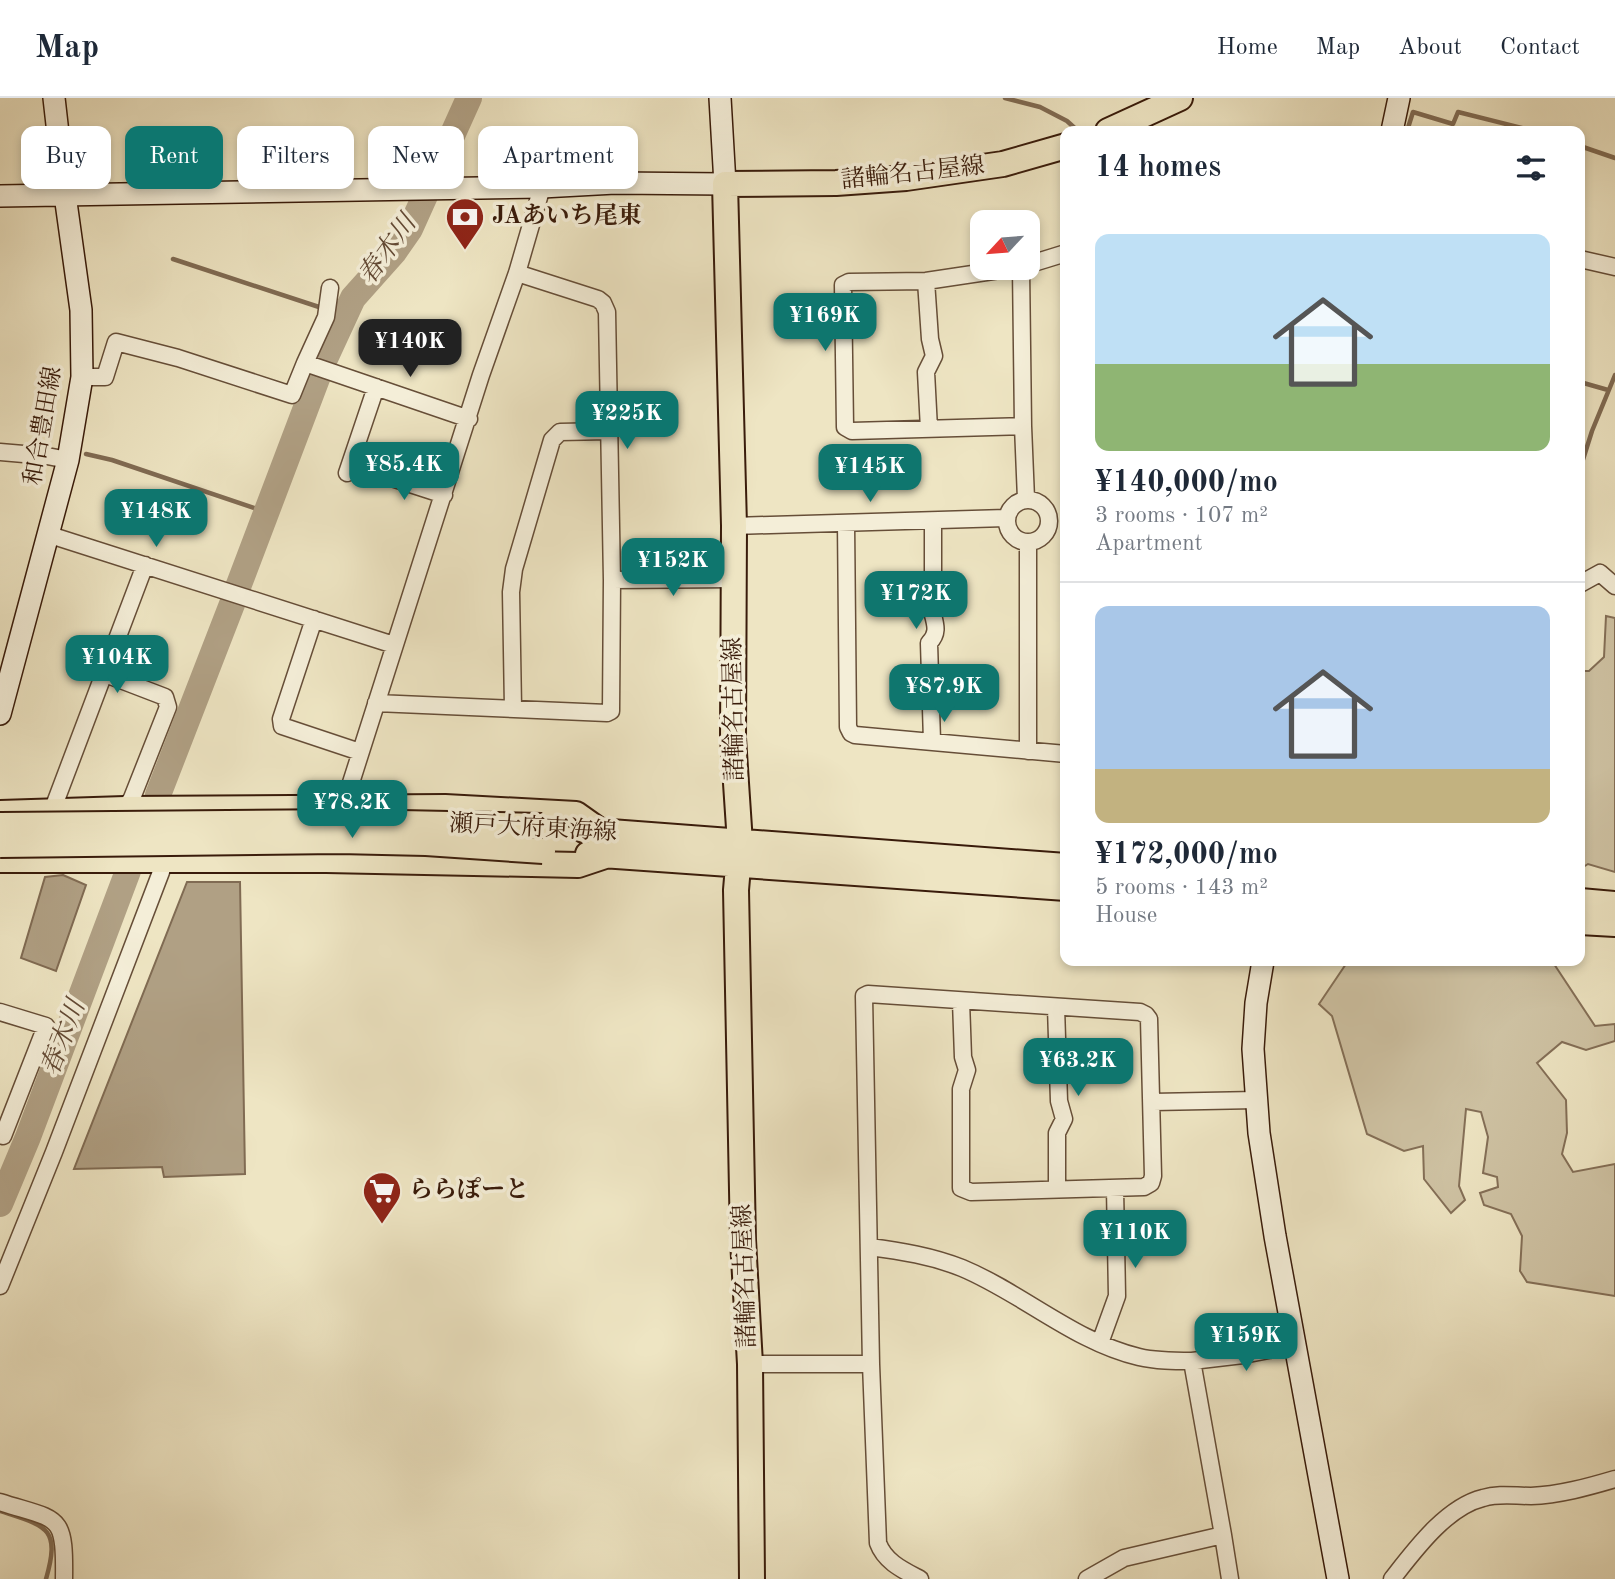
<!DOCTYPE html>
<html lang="en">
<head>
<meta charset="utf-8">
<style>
  :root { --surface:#fff; --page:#f6f6f7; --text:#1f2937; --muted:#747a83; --line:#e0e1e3; --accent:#0f766e }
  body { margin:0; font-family:"Old Standard TT","Noto Serif JP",serif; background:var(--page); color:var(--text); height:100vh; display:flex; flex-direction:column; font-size:26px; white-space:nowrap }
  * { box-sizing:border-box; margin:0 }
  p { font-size:23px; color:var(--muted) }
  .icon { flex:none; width:38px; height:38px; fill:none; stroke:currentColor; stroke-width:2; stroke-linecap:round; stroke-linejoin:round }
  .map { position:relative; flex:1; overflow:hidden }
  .drawer { position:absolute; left:1060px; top:28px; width:525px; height:840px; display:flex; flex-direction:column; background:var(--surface); border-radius:14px; box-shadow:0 4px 10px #0003 }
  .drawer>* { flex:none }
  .top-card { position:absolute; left:21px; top:28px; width:665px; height:63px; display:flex; gap:14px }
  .needle { width:46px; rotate:244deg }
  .fabs { position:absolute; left:970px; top:112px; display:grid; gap:14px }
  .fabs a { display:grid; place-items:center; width:70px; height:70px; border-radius:14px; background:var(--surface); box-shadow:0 4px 10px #0003; font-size:35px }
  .price { position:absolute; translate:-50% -60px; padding:0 16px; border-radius:14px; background:var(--accent); color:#fff; font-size:23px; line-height:46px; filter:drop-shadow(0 2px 4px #0008) }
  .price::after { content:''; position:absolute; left:50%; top:42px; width:21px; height:16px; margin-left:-10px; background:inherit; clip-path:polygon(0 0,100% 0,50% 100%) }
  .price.current { background:#222; color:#fff }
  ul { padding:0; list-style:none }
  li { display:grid; align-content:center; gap:14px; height:371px; padding:0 35px }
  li+li { border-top:2px solid var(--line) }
  li span { display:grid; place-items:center; height:217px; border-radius:14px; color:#555 }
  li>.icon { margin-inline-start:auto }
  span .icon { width:126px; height:126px; fill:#fffc; stroke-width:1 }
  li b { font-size:30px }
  h2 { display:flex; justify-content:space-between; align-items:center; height:84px; padding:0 35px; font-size:30px }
  .pill { padding:0 24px; border-radius:14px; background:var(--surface); box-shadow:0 4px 10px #0003; font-size:24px; line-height:63px }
  .pill.current { background:var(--accent); color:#fff }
  header { display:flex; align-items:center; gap:42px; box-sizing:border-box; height:98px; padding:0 35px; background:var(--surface); border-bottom:2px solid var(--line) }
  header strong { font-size:33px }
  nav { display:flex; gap:38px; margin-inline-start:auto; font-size:24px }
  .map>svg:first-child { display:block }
  .green { fill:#cfc3a4; stroke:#846f57; stroke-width:2 }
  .water { fill:#b0a084; stroke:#806b53; stroke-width:2 }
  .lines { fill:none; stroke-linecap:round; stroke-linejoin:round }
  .stream { stroke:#806b53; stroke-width:4.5 }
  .river { stroke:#b0a084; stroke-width:26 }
  .street-casing { stroke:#664e38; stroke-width:19 }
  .secondary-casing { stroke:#391b0a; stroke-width:24 }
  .primary-casing { stroke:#391b0a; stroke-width:28 }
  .street { stroke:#f4eed8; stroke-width:16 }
  .secondary { stroke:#f4eed8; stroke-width:21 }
  .primary { stroke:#eee5c3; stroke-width:24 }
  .primary-bridge-casing { stroke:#391b0a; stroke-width:28; stroke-linecap:butt }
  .primary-bridge { stroke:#eee5c3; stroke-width:24 }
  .labels { text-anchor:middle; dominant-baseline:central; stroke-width:7; stroke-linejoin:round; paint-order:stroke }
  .street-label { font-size:24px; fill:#391b0a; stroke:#f4eed8 }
  .poi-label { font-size:24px; font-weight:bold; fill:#391b0a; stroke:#f4eed8; text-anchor:start }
  .water-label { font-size:26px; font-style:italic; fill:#634a35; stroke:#f4eed8 }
</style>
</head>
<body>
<header>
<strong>Map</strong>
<nav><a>Home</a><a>Map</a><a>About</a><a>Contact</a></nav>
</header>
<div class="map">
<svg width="1615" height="1481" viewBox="0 0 1615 1481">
  <rect width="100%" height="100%" fill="#eee5c3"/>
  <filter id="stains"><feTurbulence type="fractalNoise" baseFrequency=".00286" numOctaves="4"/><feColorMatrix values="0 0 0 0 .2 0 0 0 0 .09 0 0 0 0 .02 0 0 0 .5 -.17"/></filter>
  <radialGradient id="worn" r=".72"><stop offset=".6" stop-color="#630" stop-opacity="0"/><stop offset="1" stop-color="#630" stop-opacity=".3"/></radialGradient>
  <path class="green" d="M 1606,518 L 1615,520 L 1615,774 L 1588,766 L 1580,771 L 1580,573 L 1589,573 L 1604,559 Z
    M 1348,863 L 1552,863 L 1595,928 L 1615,926 L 1615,943 L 1586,952 L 1562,944 L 1537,965 L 1566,1002 L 1567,1035 L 1562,1056 L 1573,1074 L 1615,1066 L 1615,1198 L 1527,1184 L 1520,1173 L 1522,1138 L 1511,1116 L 1484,1107 L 1480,1095 L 1498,1089 L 1497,1079 L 1483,1075 L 1488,1039 L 1481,1014 L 1466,1011 L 1459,1088 L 1465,1102 L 1451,1115 L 1424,1081 L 1423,1048 L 1404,1053 L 1367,1036 L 1332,918 L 1319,906 Z"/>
  <path class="water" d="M 63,777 L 86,787 L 56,873 L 21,860 L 45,779 Z
    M 187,784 L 240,784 L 245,1076 L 164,1079 L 162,1069 L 74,1071 Z"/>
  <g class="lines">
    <path class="stream" d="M 1005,0 L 1040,9 L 1067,23 L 1078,33
      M 1407,33 L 1413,14 L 1453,26 L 1458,14 L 1534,33
      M 1580,48 L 1615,60
      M 173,161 L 319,209 L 324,213
      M 331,218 L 342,226
      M 1580,284 L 1608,292
      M 86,356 L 112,362 L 266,414
      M 1580,371 L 1592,333 L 1615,277
      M 0,1413 C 46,1428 61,1429 46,1481"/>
    <path class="river" d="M 323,265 L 353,200 L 394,154 L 410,131 L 469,0
      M 238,489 L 318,278
      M 158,697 L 234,501
      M 0,1106 L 28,1039 L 128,773"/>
    <g class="street-casing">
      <path id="street" d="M 1580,161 L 1615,169
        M 1027,167 L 1066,155
        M 1013,170 L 926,183 L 849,184 L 843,187 L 845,329 L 852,333 L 1023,328 L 1026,401
        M 1021,170 L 1023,328
        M 926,183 L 930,241 L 934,258 L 926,274 L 929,331
        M 305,265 L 326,219 L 330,190
        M 82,279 L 105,279 L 116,244 L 178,260 L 292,297 L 305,265 L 469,321
        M 0,354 L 47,358 L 68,362
        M 347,375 L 376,289
        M 376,375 L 444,397
        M1007 423a21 21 0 1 1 42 0a21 21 0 1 1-42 0Z
        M 846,425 L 848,629 L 851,635 L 855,637 L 1066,656
        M 734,428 L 1006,420
        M 50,437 L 394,547
        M 1028,445 L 1028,653
        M 612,482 L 734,481
        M 1580,486 L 1600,475 L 1615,488
        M 314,521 L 281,621 L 282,628 L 360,654
        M 105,576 L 165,599 L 168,609 L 132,700 L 125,711
        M 376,605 L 607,615 L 611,613 L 612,482 L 607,214 L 603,205 L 598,201 L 517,175
        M 513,610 L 511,494 L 514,471 L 552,342 L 560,334 L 608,333
        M 932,643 L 929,545 C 938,536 936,528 933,517 L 933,423
        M 52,713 L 145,467
        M 341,716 L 481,277 L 517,175 L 542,89
        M 1056,909 L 1059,1003 L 1064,1021 L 1057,1035 L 1057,1091
        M 0,914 L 46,928 L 3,1038 L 0,1037
        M 1153,1004 L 1256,1002
        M 869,1149 C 901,1153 932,1158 962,1170 C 1022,1195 1075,1244 1139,1259 C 1156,1263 1174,1263 1192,1263 L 1223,1437
        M 0,1188 L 54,1054 L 161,774 L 165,756
        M 1100,1245 L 1117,1198 L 1115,1090
        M 1192,1263 L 1243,1257 L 1295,1247
        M 750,1266 L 871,1266 L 878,1445 C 885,1464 903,1472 920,1481
        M 871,1266 L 864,898 L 868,896 L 1140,914 L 1146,917 L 1149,921 L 1153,1078 L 1151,1085 L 1144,1089 L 971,1094 L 961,1090 L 961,991 L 967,972 L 963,959 L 961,903
        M 0,1404 C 59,1423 65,1414 64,1481
        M 1087,1481 L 1124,1460 L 1223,1437 L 1230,1481
        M 1392,1481 C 1414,1453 1446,1409 1483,1400 C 1499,1395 1514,1398 1531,1398 C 1559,1397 1588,1389 1615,1381"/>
    </g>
    <g class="secondary-casing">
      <path id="secondary" d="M 1392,33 L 1399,0
        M 0,98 L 542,89 L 615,85 L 725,86 L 720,0
        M 0,616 L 68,362 L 82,279 L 81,212 L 65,97 L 54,0
        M 1263,863 L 1256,905 L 1253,951 L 1259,1035 L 1275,1138 L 1338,1481"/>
    </g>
    <g class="primary-casing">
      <path id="primary" d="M 1108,33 L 1180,0
        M 0,715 L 125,711 L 445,709 L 576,716 L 600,733
        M 584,732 L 1066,768
        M 588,756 L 1066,790
        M 0,762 L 326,762 L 578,767 L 605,758
        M 1580,803 L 1615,806
        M 1580,824 L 1615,826
        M 752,1481 L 750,1266 L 743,1142 L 736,792 L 740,745 L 733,640 L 734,428 L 725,86 L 836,85 L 906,80 L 1003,66 L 1066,48"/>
    </g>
    <use href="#street" class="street"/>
    <use href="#secondary" class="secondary"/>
    <use href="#primary" class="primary"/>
    <g class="primary-bridge-casing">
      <path id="primary-bridge" d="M 0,727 L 352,724 L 542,728
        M 0,747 L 339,743 L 426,745 L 543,753"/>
    </g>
    <use href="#primary-bridge" class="primary-bridge"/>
  </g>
  <defs>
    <g id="bank-pin" transform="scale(2.0125)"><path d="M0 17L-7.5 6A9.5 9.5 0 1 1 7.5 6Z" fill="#8f2418" stroke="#f4eed8"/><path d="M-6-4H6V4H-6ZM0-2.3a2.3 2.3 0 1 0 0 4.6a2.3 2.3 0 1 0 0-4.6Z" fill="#fff"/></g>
    <g id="supermarket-pin" transform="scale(2.0125)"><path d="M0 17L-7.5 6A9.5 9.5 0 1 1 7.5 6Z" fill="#8f2418" stroke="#f4eed8"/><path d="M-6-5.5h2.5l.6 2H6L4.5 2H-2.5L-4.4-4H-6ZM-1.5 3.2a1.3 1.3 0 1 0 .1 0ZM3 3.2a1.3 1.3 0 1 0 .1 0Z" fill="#fff"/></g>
  </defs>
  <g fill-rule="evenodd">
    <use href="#bank-pin" x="465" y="119"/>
    <use href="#supermarket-pin" x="382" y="1093"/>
  </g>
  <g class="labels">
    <g class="street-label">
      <text transform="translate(913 76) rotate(-6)">諸輪名古屋線</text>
      <text transform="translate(44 328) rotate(-80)">和合豊田線</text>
      <text transform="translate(735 611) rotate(-91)">諸輪名古屋線</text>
      <text transform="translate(533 731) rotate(3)">瀬戸大府東海線</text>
      <text transform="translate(746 1178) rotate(-92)">諸輪名古屋線</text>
    </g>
    <g class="poi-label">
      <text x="492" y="119">JAあいち尾東</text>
      <text x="409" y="1093">ららぽーと</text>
    </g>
    <g class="water-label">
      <text transform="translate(388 152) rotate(-54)">春木川</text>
      <text transform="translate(64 940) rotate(-69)">春木川</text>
    </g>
  </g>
  <rect width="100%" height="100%" filter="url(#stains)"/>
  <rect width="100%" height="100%" fill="url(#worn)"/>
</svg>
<div class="fabs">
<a><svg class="needle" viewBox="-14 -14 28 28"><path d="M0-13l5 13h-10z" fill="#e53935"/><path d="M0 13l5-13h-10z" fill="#747a83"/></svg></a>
</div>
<b class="price" style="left:825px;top:255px">¥169K</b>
<b class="price current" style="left:410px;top:281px">¥140K</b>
<b class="price" style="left:627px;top:353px">¥225K</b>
<b class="price" style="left:404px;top:404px">¥85.4K</b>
<b class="price" style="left:870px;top:406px">¥145K</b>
<b class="price" style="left:156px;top:451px">¥148K</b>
<b class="price" style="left:673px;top:500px">¥152K</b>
<b class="price" style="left:916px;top:533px">¥172K</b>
<b class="price" style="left:117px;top:597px">¥104K</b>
<b class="price" style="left:944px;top:626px">¥87.9K</b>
<b class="price" style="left:352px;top:742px">¥78.2K</b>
<b class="price" style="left:1078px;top:1000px">¥63.2K</b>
<b class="price" style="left:1135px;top:1172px">¥110K</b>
<b class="price" style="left:1246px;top:1275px">¥159K</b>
<div class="top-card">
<a class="pill">Buy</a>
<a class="pill current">Rent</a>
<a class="pill">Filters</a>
<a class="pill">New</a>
<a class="pill">Apartment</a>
</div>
<section class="drawer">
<h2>14 homes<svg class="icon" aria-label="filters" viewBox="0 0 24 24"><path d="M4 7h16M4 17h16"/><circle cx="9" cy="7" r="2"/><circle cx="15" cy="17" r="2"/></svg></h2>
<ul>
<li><span style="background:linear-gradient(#bfe0f5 60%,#8fb573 0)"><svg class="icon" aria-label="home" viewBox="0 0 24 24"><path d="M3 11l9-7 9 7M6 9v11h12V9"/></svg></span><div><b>¥140,000/mo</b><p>3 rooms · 107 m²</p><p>Apartment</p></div></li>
<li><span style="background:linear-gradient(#a9c7e8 75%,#c2b280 0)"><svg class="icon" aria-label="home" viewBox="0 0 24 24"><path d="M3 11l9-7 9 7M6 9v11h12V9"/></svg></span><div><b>¥172,000/mo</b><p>5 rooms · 143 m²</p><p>House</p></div></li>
</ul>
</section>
</div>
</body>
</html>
